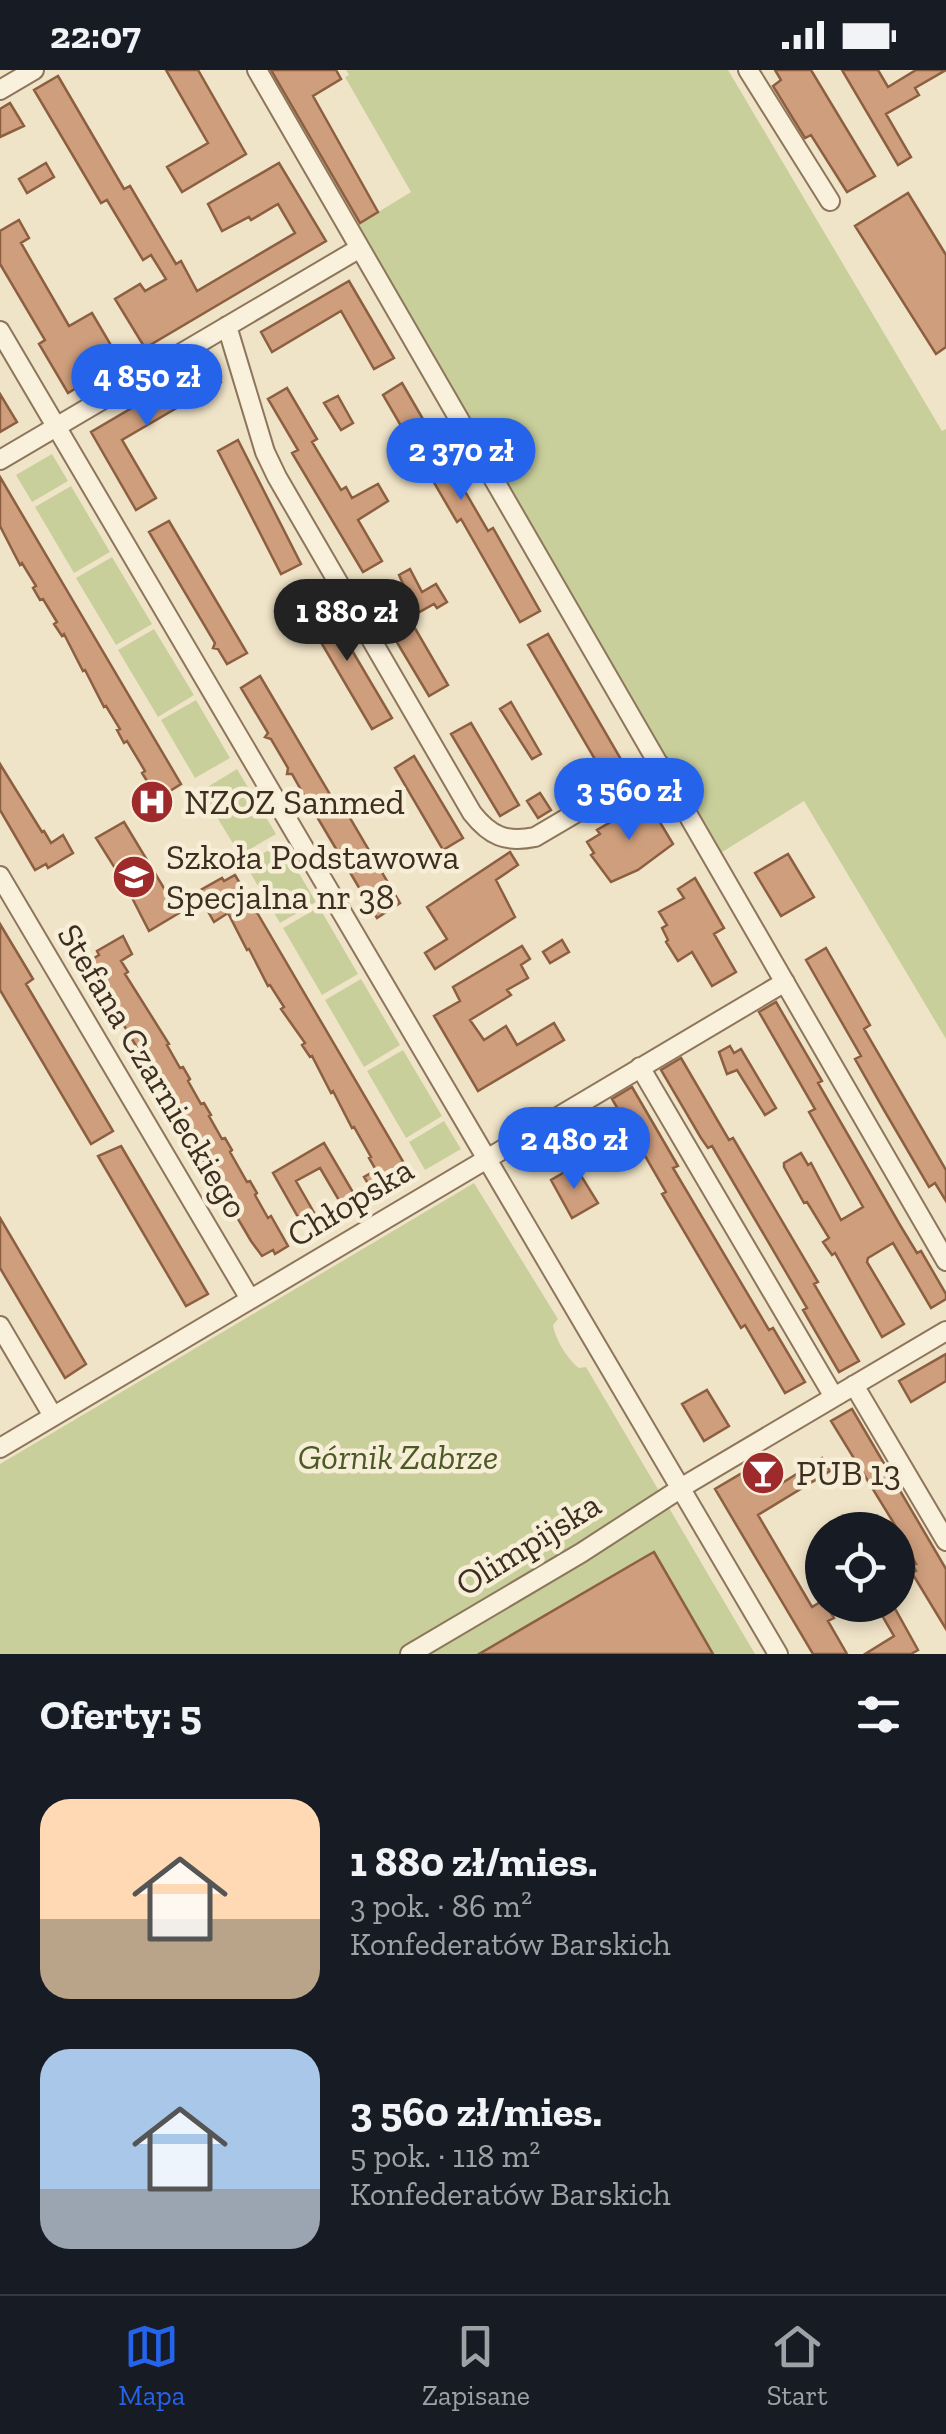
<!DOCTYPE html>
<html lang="pl">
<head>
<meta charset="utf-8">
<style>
  :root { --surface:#171b24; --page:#242831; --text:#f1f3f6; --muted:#9ea1a6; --line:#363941; --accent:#2563eb }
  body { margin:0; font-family:"Zilla Slab",serif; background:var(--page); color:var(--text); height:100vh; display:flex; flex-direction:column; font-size:38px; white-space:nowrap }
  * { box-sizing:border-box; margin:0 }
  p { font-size:32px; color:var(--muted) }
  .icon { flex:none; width:55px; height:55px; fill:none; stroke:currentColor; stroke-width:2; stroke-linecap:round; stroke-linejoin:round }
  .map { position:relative; height:1584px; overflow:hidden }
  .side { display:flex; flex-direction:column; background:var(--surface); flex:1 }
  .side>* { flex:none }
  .buttons { position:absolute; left:805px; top:1442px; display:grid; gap:20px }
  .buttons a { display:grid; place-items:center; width:110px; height:110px; border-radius:50%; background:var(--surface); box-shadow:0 5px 15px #0003; font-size:50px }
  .price { position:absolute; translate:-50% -85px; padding:0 22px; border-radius:35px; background:var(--accent); color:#fff; font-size:32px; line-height:65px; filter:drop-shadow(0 2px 5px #0008) }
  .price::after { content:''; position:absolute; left:50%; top:60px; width:30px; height:22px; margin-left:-15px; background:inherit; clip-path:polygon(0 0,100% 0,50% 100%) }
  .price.active { background:#222; color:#fff }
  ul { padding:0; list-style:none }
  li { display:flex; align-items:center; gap:30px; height:250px; padding:0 40px }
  li span { display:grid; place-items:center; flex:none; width:280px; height:200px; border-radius:30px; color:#555 }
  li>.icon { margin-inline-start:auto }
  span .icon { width:120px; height:120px; fill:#fffc; stroke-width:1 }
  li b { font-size:42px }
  h2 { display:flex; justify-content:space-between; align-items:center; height:120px; padding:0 40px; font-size:42px }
  .status { display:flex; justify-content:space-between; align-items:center; height:70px; padding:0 50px; background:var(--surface); direction:ltr }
  .status svg { height:28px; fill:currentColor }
  .tab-bar { display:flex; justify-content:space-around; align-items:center; height:140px; border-top:2px solid var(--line); background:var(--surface); font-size:28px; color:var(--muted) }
  .tab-bar a { display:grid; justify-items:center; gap:5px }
  .tab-bar .active { color:var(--accent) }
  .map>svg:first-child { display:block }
  .green { fill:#c9cf9b }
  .building { fill:#cf9f7d; stroke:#8d5f41; stroke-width:2.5 }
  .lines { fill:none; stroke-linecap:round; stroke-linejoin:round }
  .minor-casing { stroke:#8d765c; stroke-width:22 }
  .minor { stroke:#faf1dc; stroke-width:18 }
  .labels { text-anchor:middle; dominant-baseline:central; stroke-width:9; stroke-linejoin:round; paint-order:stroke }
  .poi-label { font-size:35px; fill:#3d2e20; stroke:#f7eed8; text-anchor:start }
  .street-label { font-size:35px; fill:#3d2e20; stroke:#f7eed8 }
  .park-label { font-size:35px; font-style:italic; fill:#4d5a26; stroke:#f7eed8 }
</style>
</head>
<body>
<div class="status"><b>22:07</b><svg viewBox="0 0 49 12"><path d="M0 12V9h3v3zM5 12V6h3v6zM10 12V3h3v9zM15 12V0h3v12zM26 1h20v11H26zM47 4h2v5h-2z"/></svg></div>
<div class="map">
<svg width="946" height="1584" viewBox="0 0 946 1584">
  <rect width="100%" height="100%" fill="#f0e4c8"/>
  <path class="green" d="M 346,0 L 728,0 L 942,361 L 946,359 L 946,969 L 804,731 L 719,784 L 357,155 L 411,122 L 345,7 L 349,5 Z
    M 52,384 L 68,411 L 32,432 L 16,405 Z
    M 71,416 L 110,482 L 74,503 L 35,437 Z
    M 112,487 L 152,554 L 116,575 L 76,508 Z
    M 154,559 L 194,625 L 158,647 L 118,580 Z
    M 196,630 L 230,688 L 195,708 L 161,650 Z
    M 237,699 L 276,764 L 240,785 L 201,721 Z
    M 281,773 L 316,832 L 280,853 L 245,794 Z
    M 319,837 L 358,904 L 322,925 L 283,858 Z
    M 361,909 L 400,975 L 364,997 L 325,930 Z
    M 403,980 L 442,1046 L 406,1068 L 367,1001 Z
    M 444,1051 L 461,1079 L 425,1100 L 409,1072 Z
    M 474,1113 L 558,1249 L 553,1255 C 555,1269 568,1290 579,1298 L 586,1297 L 755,1584 L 0,1584 L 0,1394 Z"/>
  <path class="building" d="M 166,0 L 198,0 L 246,84 L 182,122 L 167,97 L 208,73 Z
    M 271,0 L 336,0 L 341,9 L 313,26 L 378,142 L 360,153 Z
    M 775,0 L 811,0 L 875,106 L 847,122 L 811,65 L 805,68 L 773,16 L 781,10 Z
    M 842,0 L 878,0 L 888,17 L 916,0 L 946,0 L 915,18 L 919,25 L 886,44 L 911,87 L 898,95 Z
    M 58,6 L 124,119 L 130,116 L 176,194 L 181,191 L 197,221 L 295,163 L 278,134 L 251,150 L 249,147 L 222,161 L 208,134 L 279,93 L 326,171 L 145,278 L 115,229 L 140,214 L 145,221 L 166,209 L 151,185 L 143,190 L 107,130 L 101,133 L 34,20 Z
    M 10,33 L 24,56 L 0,67 L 0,39 Z
    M 46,93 L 54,107 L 27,123 L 19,109 Z
    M 908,123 L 946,185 L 946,277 L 936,284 L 855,156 Z
    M 19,150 L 29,168 L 21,173 L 69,256 L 92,243 L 112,277 L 83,294 L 91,309 L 68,323 L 39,274 L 45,270 L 0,194 L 0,161 Z
    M 349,211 L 394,288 L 374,299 L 341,241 L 272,282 L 261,262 Z
    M 210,292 L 221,312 L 122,370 L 156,428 L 136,440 L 91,362 Z
    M 402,313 L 488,461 L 493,458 L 540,541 L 520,552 L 461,449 L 457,452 L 383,325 Z
    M 287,318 L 317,369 L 312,372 L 341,420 L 346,417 L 352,428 L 378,414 L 388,431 L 358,450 L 382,491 L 363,502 L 292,383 L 298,380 L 268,329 Z
    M 0,324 L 17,352 L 0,362 Z
    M 338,326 L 353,353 L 341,360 L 324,333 Z
    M 238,370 L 301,494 L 281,504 L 218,381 Z
    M 0,407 L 181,714 L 170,721 L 172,725 L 148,739 L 137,721 L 149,714 L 142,703 L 145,701 L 127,671 L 124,673 L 117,660 L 120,659 L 106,636 L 104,637 L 85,600 L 83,601 L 64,564 L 62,566 L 54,554 L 57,552 L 43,529 L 40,530 L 33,518 L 36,516 L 22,493 L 20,495 L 0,456 Z
    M 169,451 L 247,583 L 227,594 L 218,579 L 213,578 L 215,573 L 149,462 Z
    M 410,499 L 422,522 L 436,514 L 447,532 L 437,538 L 434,534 L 409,548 L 448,615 L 429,626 L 380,544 L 409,527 L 399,505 Z
    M 321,528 L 392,648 L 372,659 L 302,540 Z
    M 548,564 L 622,691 L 603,703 L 528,575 Z
    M 260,606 L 338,738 L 343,736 L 400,833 L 377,848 L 310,735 L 304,734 L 306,729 L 292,704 L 287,704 L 288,698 L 271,669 L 265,667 L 268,663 L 241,618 Z
    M 511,632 L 541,684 L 532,689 L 500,639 Z
    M 471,653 L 519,735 L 500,746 L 451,664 Z
    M 414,686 L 463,768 L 443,780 L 395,698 Z
    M 0,694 L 42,762 L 44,761 L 51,773 L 63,765 L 73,783 L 48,798 L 46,794 L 35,800 L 0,740 Z
    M 540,723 L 551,740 L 538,748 L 527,731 Z
    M 649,734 L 673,774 L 638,800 L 611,812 L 591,785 L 594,783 L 587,772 L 600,764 L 597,760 L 635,738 L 637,741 Z
    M 124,752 L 179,843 L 149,861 L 125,814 L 96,768 Z
    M 510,782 L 518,795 L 496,810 L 515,847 L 435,899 L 425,883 L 447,869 L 427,837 Z
    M 788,784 L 814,827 L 781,846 L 755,803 Z
    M 235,805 L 408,1100 L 397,1106 L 400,1110 L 375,1125 L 364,1107 L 376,1100 L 369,1088 L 371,1087 L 354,1057 L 352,1058 L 333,1021 L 331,1023 L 312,986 L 310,987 L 302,975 L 305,973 L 281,939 L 284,937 L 270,915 L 268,916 L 249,879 L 247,880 L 228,843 L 214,852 L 197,822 L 222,808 L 224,811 Z
    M 695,808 L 724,858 L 714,864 L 736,902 L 712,916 L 692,882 L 678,891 L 666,872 L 668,870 L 662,858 L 667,855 L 659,842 L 684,828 L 678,819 Z
    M 0,854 L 33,909 L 26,914 L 113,1061 L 91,1074 L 0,920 Z
    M 123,866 L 132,884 L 121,891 L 128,902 L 125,904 L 169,974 L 167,975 L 180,998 L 183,997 L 190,1009 L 188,1011 L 201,1034 L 204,1033 L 211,1045 L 209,1046 L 222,1069 L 225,1068 L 232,1080 L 230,1082 L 247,1112 L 250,1111 L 257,1123 L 255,1125 L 268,1148 L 271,1146 L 288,1176 L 275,1184 L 273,1180 L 262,1186 L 251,1171 L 96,908 L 89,891 L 99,885 L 97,881 Z
    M 562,870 L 569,882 L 550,893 L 543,882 Z
    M 522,876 L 530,889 L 521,895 L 528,908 L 507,920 L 511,925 L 470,950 L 484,970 L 506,956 L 517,975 L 554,953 L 564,970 L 478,1021 L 434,946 L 460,931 L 453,917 Z
    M 826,878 L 870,955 L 864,959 L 946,1100 L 946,1131 L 935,1113 L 929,1117 L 884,1040 L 855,989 L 861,986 L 806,890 Z
    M 776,932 L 822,1011 L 818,1013 L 900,1155 L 917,1183 L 921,1181 L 946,1224 L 946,1229 L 931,1238 L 893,1173 L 868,1188 L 867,1192 L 904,1254 L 882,1267 L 835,1183 L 832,1185 L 823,1172 L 829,1168 L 807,1132 L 804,1133 L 784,1097 L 784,1093 L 801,1083 L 808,1095 L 811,1093 L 841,1150 L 863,1137 L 809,1042 L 815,1039 L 759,942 Z
    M 730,976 L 734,983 L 741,979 L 776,1038 L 765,1045 L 737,1000 L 727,1004 L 719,982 Z
    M 681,988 L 729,1070 L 733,1068 L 818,1212 L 814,1214 L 859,1291 L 839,1302 L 803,1240 L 807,1238 L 712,1076 L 708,1078 L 701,1068 L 661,1000 Z
    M 632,1017 L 678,1096 L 673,1098 L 769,1260 L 773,1258 L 805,1312 L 785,1323 L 745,1255 L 741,1258 L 662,1124 L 666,1122 L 612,1029 Z
    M 324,1073 L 354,1124 L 340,1132 L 320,1098 L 296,1111 L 316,1146 L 302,1154 L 273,1103 Z
    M 121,1076 L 208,1224 L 186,1236 L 98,1086 Z
    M 575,1096 L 598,1133 L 572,1148 L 551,1110 Z
    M 0,1148 L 86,1294 L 65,1308 L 0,1198 Z
    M 946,1284 L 946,1311 L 911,1332 L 899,1311 Z
    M 707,1320 L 729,1356 L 704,1371 L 682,1334 Z
    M 852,1339 L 946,1499 L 946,1559 L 912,1503 L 916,1501 L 913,1495 L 916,1494 L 898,1460 L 831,1351 Z
    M 822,1388 L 830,1401 L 758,1445 L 812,1537 L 822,1531 L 822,1535 L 826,1535 L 834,1548 L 828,1551 L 847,1584 L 813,1584 L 715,1419 L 764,1390 L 779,1415 Z
    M 654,1482 L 713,1584 L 479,1584 L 645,1487 Z
    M 876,1535 L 893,1535 L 918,1580 L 911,1584 L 865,1584 L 894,1566 Z"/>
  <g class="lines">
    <g class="minor-casing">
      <path id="minor" d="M 257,0 L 946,1191
        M 748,0 L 830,131
        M 0,20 L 34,0
        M 227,256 L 265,382 L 277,407 L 472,743 C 490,766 506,773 535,767 L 659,694
        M 0,261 L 778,1584
        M 0,390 L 360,178
        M 0,806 L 250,1229
        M 640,997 L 834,1327
        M 0,1256 L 53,1346
        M 854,1315 L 946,1471
        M 0,1378 L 785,912
        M 410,1584 L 581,1483 L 689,1413 L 946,1261"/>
    </g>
    <use href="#minor" class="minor"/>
  </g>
  <defs>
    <g id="hospital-disc" transform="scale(2.25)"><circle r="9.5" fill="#9e2a2b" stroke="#f7eed8"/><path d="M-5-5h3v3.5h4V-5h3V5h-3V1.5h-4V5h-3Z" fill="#fff"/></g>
    <g id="school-disc" transform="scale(2.25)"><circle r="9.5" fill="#9e2a2b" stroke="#f7eed8"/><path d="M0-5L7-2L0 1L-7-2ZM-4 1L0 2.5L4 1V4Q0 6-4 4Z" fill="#fff"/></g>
    <g id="bar-disc" transform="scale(2.25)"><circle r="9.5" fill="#9e2a2b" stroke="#f7eed8"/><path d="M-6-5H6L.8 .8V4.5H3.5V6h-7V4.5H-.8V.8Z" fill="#fff"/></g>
  </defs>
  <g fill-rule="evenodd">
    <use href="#hospital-disc" x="152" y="732"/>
    <use href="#school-disc" x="134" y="807"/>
    <use href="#bar-disc" x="763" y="1403"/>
  </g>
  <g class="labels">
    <g class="poi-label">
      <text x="184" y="732">NZOZ Sanmed</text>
      <text x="166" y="787">Szkoła Podstawowa<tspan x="166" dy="40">Specjalna nr 38</tspan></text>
      <text x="796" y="1403">PUB 13</text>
    </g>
    <g class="street-label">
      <text transform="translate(153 1001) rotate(59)">Stefana Czarnieckiego</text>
      <text transform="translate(350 1132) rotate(-31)">Chłopska</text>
      <text transform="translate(528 1474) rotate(-32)">Olimpijska</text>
    </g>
    <g class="park-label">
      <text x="398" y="1387">Górnik Zabrze</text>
    </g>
  </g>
</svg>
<div class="buttons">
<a><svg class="icon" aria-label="locate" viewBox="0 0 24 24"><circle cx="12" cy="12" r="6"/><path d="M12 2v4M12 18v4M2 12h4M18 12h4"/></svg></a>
</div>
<b class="price" style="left:147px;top:359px">4 850 zł</b>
<b class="price" style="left:461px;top:433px">2 370 zł</b>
<b class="price active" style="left:347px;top:594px">1 880 zł</b>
<b class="price" style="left:629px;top:773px">3 560 zł</b>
<b class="price" style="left:574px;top:1122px">2 480 zł</b>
</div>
<section class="side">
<h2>Oferty: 5<svg class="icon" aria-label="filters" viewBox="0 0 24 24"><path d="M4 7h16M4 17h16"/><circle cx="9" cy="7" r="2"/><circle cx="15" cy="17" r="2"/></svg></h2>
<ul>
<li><span style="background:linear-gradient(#ffd9b3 60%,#b9a48a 0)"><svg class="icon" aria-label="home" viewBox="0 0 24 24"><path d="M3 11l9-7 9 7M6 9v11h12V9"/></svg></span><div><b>1 880 zł/mies.</b><p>3 pok. · 86 m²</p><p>Konfederatów Barskich</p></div></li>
<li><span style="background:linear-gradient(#a9c7e8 70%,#9aa5b1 0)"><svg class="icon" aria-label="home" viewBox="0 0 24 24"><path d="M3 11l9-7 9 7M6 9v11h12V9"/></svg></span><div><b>3 560 zł/mies.</b><p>5 pok. · 118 m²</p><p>Konfederatów Barskich</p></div></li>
</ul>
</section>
<nav class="tab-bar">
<a class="active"><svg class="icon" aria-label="map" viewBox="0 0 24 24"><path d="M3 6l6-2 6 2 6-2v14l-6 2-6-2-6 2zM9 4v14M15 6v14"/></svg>Mapa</a>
<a><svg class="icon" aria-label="saved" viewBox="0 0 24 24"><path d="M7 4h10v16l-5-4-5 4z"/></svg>Zapisane</a>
<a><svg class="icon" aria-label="home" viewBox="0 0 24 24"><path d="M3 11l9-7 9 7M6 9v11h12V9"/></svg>Start</a>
</nav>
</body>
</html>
